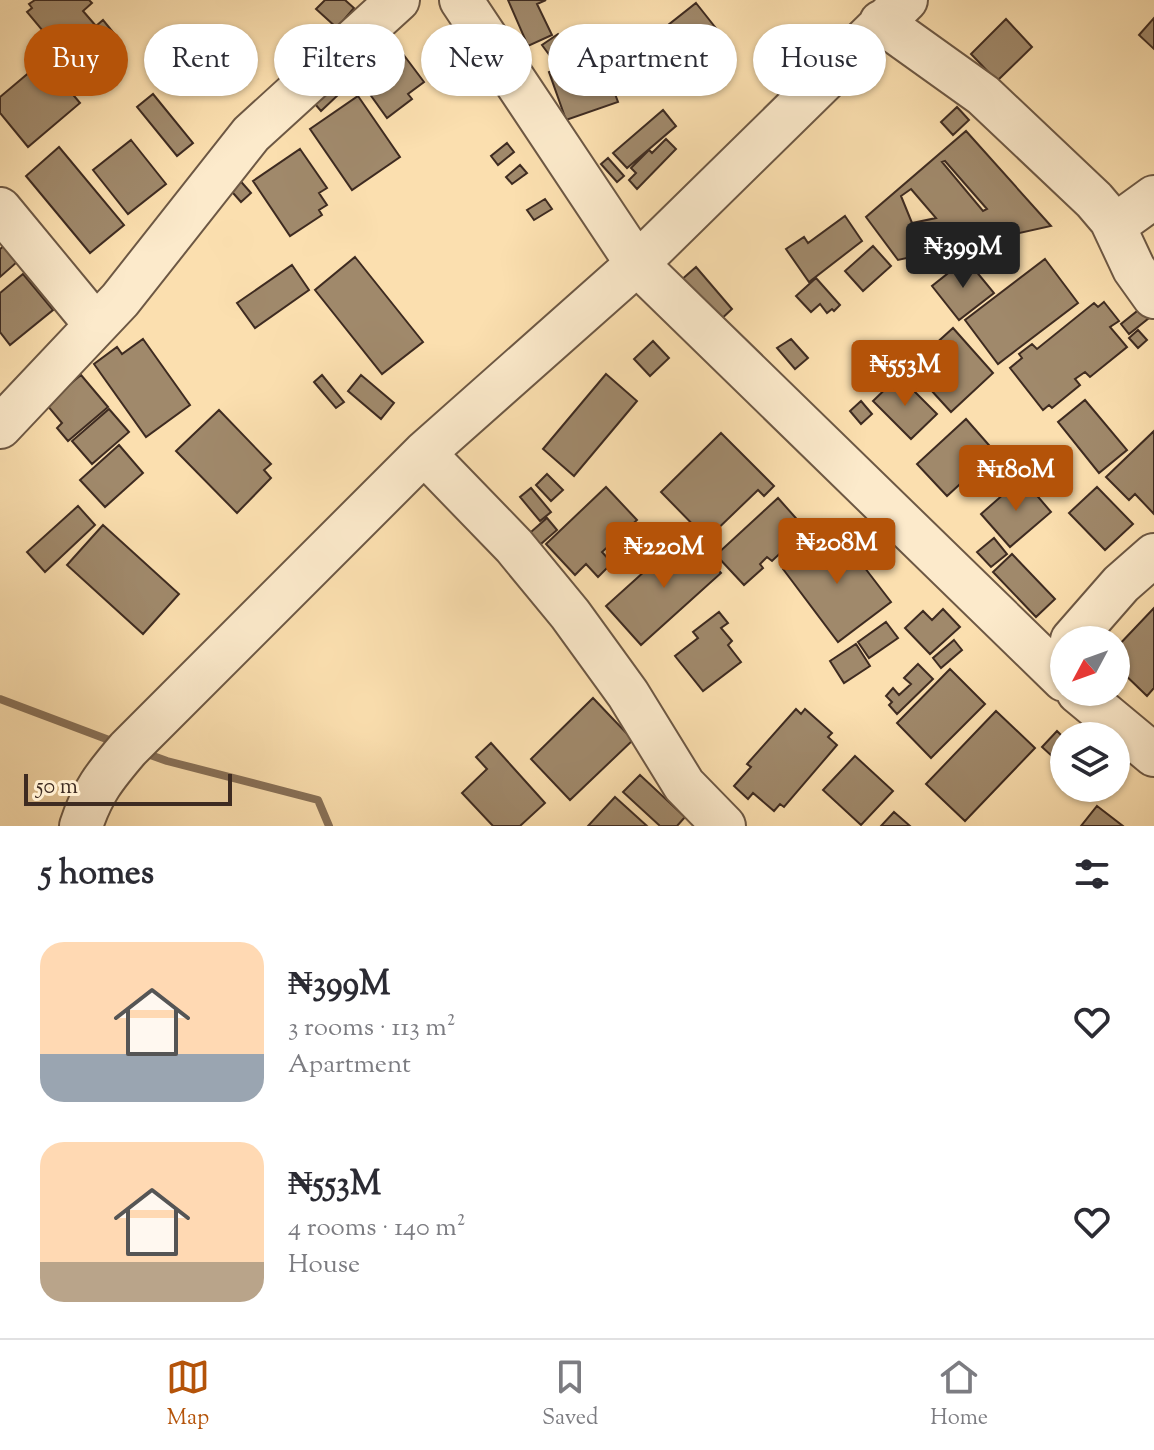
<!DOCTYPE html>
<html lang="en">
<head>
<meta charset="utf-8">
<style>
  :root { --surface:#fff; --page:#f7f7f7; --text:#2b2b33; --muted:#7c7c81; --line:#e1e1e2; --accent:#b45309 }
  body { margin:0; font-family:"Sorts Mill Goudy",serif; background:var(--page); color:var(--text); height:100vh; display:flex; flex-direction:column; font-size:30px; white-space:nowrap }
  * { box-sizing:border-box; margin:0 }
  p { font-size:26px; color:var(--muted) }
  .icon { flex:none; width:44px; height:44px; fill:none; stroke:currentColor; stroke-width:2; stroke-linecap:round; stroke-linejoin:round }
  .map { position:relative; height:826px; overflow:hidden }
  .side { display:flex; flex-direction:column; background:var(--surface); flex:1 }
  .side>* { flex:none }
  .guide { position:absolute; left:24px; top:24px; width:1106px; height:72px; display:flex; gap:16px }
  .needle { width:52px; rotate:229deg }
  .fabs { position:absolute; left:1050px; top:626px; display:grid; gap:16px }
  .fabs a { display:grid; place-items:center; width:80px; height:80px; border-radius:50%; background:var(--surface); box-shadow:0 2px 6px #0004; font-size:40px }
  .scale { position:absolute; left:24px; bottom:20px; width:208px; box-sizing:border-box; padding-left:8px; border:4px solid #3e2b21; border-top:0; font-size:22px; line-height:28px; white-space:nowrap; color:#3e2b21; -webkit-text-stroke:6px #fceacb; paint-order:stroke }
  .price { position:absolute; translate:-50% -68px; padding:0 18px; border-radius:8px; background:var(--accent); color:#fff; font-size:26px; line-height:52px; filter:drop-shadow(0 2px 4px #0008) }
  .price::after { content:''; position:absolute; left:50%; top:48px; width:24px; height:18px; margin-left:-12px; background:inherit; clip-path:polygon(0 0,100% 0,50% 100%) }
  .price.on { background:#222; color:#fff }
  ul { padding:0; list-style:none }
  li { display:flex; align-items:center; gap:24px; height:200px; padding:0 40px }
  li span { display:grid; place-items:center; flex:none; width:224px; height:160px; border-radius:24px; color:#555 }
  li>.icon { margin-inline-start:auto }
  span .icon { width:96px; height:96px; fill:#fffc; stroke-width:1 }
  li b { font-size:34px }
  h2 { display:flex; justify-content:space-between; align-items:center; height:96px; padding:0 40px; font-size:34px }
  .chip { padding:0 28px; border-radius:36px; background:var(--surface); box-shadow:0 2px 6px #0004; font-size:28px; line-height:72px }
  .chip.on { background:var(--accent); color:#fff }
  .tab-bar { display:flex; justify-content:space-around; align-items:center; height:112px; border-top:2px solid var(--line); background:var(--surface); font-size:22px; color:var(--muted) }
  .tab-bar a { display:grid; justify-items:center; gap:4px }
  .tab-bar .on { color:var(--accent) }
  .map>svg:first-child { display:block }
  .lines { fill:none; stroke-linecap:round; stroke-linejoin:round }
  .stream { stroke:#897259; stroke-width:8 }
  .building { fill:#a0896b; stroke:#3e2b21; stroke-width:2; fill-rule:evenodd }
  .minor-casing { stroke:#6d5844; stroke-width:46 }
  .minor { stroke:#fceacb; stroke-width:42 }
</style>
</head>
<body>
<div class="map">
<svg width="1154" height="826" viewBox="0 0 1154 826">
  <rect width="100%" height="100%" fill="#fbdfaf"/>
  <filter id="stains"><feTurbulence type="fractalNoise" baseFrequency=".0025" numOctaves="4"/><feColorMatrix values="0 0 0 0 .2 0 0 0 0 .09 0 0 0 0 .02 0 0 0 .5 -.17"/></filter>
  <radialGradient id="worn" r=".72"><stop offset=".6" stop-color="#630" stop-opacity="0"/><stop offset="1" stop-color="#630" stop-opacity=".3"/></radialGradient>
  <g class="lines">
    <path class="stream" d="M 0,699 L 117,743
      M 142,752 L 167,761 L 318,800 L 329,826"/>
  </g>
  <path class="building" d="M 35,0 L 89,0 L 92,3 L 83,11 L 96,26 L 103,20 L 117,37 L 114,41 L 123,53 L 88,82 L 84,77 L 83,79 L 27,12 L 32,8 L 29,4 Z
    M 325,0 L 345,0 L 354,8 L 337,28 L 316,9 Z
    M 508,0 L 546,0 L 537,4 L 552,35 L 528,46 Z
    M 696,3 L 734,51 L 695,80 L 658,33 Z
    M 1154,18 L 1154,49 L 1139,35 Z
    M 1006,19 L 1032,47 L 997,81 L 971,54 Z
    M 558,34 L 569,49 L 553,60 L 542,45 Z
    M 394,42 L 424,82 L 408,94 L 412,99 L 387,118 L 354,72 Z
    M 600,54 L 618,102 L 566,120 L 549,72 Z
    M 44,60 L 80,103 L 28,147 L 0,113 L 0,97 Z
    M 325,81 L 338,95 L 321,111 L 309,97 Z
    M 153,94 L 193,143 L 177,156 L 137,107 Z
    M 358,96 L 400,157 L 352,190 L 310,129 Z
    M 957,107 L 969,120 L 953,135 L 941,122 Z
    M 663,110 L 676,126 L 627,168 L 613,153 Z
    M 966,131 L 1051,226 L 898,260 L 866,217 ZM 945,161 L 987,209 L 983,211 L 942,162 ZM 911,189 L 936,218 L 912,223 L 901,196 Z
    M 666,139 L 676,149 L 637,189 L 629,180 L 636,173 L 631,168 L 649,150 L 652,153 Z
    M 131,140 L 166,184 L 128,214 L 93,170 Z
    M 507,143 L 514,152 L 498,165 L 491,156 Z
    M 59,147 L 124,225 L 90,253 L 26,176 Z
    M 300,149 L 327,188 L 319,193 L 327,205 L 319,210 L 322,215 L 290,236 L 253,181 Z
    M 608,158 L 624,176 L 617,182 L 601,164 Z
    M 520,165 L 527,173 L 512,184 L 506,177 Z
    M 236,176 L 251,193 L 241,202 L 226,185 Z
    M 545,199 L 552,209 L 534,220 L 527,210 Z
    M 845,216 L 862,241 L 809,282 L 786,249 L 804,237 L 808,243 Z
    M 4,246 L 17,262 L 0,277 L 0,249 Z
    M 873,246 L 891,266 L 863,291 L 845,271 Z
    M 355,257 L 423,342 L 382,374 L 315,290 Z
    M 966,259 L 994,293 L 959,320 L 932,286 Z
    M 1045,259 L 1078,303 L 998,364 L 965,320 Z
    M 292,265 L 309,290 L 255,328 L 237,303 Z
    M 696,267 L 732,309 L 716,324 L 680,281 Z
    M 23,274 L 53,310 L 10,345 L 0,332 L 0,293 Z
    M 816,278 L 840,305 L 834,311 L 832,309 L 827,313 L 820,304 L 811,312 L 796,296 Z
    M 1104,302 L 1119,321 L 1110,327 L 1127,347 L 1090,377 L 1085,372 L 1075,379 L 1080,385 L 1052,408 L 1049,405 L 1043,410 L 1010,368 L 1022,358 L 1019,354 L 1032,344 L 1037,349 L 1094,303 L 1098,307 Z
    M 1141,308 L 1149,318 L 1129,334 L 1121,324 Z
    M 953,328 L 993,373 L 951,412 L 910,367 Z
    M 1138,330 L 1147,340 L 1138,348 L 1129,338 Z
    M 143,339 L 190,405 L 146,437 L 94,364 L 117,347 L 122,354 Z
    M 791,339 L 808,358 L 795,369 L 777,348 Z
    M 653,341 L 669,358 L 650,376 L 634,359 Z
    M 606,374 L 637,401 L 574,476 L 543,449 Z
    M 81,375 L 108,407 L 68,441 L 57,428 L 62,423 L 46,404 Z
    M 322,375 L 344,402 L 336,408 L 314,382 Z
    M 361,375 L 394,403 L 381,419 L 348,391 Z
    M 899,376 L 937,414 L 911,439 L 873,401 Z
    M 1085,400 L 1127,450 L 1099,473 L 1058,422 Z
    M 861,401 L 872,414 L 861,424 L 850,411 Z
    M 109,409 L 129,432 L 92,464 L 72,441 Z
    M 219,410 L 271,464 L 264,470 L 271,478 L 237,513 L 176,451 Z
    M 966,419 L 995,452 L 947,496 L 917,464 Z
    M 1154,431 L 1154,514 L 1135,494 L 1129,500 L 1106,477 Z
    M 721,433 L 774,486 L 764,496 L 758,490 L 707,539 L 661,492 Z
    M 119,445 L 143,473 L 105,507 L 80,480 Z
    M 547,474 L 563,490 L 551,501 L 536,485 Z
    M 1022,478 L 1051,512 L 1010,547 L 981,514 Z
    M 606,487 L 637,520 L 602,552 L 612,563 L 598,577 L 586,564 L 575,575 L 546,544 Z
    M 1097,487 L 1133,524 L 1105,550 L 1069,513 Z
    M 531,488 L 551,512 L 540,521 L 520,497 Z
    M 778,498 L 802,525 L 787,539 L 791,543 L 772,561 L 767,557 L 760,564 L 763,568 L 744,585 L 716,555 Z
    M 78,506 L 95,525 L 45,572 L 27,552 Z
    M 547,518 L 557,530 L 534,550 L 524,538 Z
    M 103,525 L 179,594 L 143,634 L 67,565 Z
    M 835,529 L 891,602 L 838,642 L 783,569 Z
    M 686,534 L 721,573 L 641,645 L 606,606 Z
    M 994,538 L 1007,554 L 991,567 L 977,552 Z
    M 1012,554 L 1055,599 L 1036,617 L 993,572 Z
    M 1154,608 L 1154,688 L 1147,696 L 1116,666 L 1116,648 Z
    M 943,609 L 960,627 L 930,654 L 905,628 L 923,611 L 932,620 Z
    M 719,612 L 728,623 L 721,628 L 732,641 L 728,645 L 741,662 L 703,691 L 675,656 L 698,638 L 693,632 Z
    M 886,622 L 898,638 L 869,658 L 858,642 Z
    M 954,640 L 962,650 L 941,668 L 933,658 Z
    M 856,644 L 870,666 L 844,683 L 830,661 Z
    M 918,664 L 933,679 L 897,714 L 889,705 L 892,702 L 886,696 L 893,688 L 899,695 L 911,684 L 904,678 Z
    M 950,669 L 985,704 L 931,758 L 897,723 Z
    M 593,698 L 633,740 L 570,800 L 531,759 Z
    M 796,709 L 801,714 L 805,709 L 832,733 L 828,737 L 837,745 L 784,807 L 780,804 L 774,811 L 753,793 L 748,799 L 734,786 L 751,767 L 747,764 Z
    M 996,711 L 1035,748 L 965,821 L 926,784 Z
    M 1057,731 L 1064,738 L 1064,767 L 1042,747 Z
    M 491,743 L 545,803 L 520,826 L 493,826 L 462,793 L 487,769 L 476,757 Z
    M 855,756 L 893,791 L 861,825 L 823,790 Z
    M 640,775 L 685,817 L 677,826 L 660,826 L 623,792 Z
    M 615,797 L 647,826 L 588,826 Z
    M 1097,806 L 1123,826 L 1081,826 Z
    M 894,812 L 910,826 L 881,826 Z"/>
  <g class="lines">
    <g class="minor-casing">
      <path id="minor" d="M 461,0 L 637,264 L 1064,680
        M 881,22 L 983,95 L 1094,200 L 1111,220 L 1134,269 L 1154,297
        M 0,209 L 95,324
        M 1114,226 L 1154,197
        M 0,427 L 120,300 L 251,134 L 398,0
        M 424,453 L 514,546 L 570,614 L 628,694 L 684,785 L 724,826
        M 1072,640 L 1121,584 L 1154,555
        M 1078,692 L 1154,755
        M 81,826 C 92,792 105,776 128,749 L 424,453 L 637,264 L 906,0"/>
    </g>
    <use href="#minor" class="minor"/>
  </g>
  <rect width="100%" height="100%" filter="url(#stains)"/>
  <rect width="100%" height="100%" fill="url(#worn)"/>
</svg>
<div class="fabs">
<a><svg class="needle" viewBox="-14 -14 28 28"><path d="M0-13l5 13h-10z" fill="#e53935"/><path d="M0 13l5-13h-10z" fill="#7c7c81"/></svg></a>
<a><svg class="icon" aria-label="layers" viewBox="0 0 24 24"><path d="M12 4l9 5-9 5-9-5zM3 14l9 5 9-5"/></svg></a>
</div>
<div class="scale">50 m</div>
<b class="price on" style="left:963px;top:290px">₦399M</b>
<b class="price" style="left:905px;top:408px">₦553M</b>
<b class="price" style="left:1016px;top:513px">₦180M</b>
<b class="price" style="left:837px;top:586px">₦208M</b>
<b class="price" style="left:664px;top:590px">₦220M</b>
<div class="guide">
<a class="chip on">Buy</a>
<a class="chip">Rent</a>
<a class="chip">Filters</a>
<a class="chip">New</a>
<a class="chip">Apartment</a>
<a class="chip">House</a>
</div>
</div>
<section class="side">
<h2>5 homes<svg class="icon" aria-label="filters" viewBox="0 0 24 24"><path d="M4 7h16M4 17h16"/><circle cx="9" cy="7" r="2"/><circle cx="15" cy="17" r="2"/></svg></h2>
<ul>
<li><span style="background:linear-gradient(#ffd9b3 70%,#9aa5b1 0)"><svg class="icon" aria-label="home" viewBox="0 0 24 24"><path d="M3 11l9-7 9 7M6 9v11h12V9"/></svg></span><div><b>₦399M</b><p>3 rooms · 113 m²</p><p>Apartment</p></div><svg class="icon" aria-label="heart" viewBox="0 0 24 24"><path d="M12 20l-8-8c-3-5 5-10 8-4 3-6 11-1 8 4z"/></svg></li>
<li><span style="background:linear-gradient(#ffd9b3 75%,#b9a48a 0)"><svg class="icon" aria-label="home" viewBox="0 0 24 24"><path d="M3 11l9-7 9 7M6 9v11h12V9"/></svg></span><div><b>₦553M</b><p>4 rooms · 140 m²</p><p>House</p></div><svg class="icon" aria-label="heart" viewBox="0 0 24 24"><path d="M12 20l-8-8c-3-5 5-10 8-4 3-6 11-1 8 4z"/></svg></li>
</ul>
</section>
<nav class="tab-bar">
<a class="on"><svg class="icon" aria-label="map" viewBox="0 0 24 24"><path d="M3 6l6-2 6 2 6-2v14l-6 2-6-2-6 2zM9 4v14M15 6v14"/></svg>Map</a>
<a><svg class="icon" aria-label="saved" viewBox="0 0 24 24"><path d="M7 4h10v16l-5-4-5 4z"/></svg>Saved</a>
<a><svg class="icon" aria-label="home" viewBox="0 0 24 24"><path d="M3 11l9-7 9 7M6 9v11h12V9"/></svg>Home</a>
</nav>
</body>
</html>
